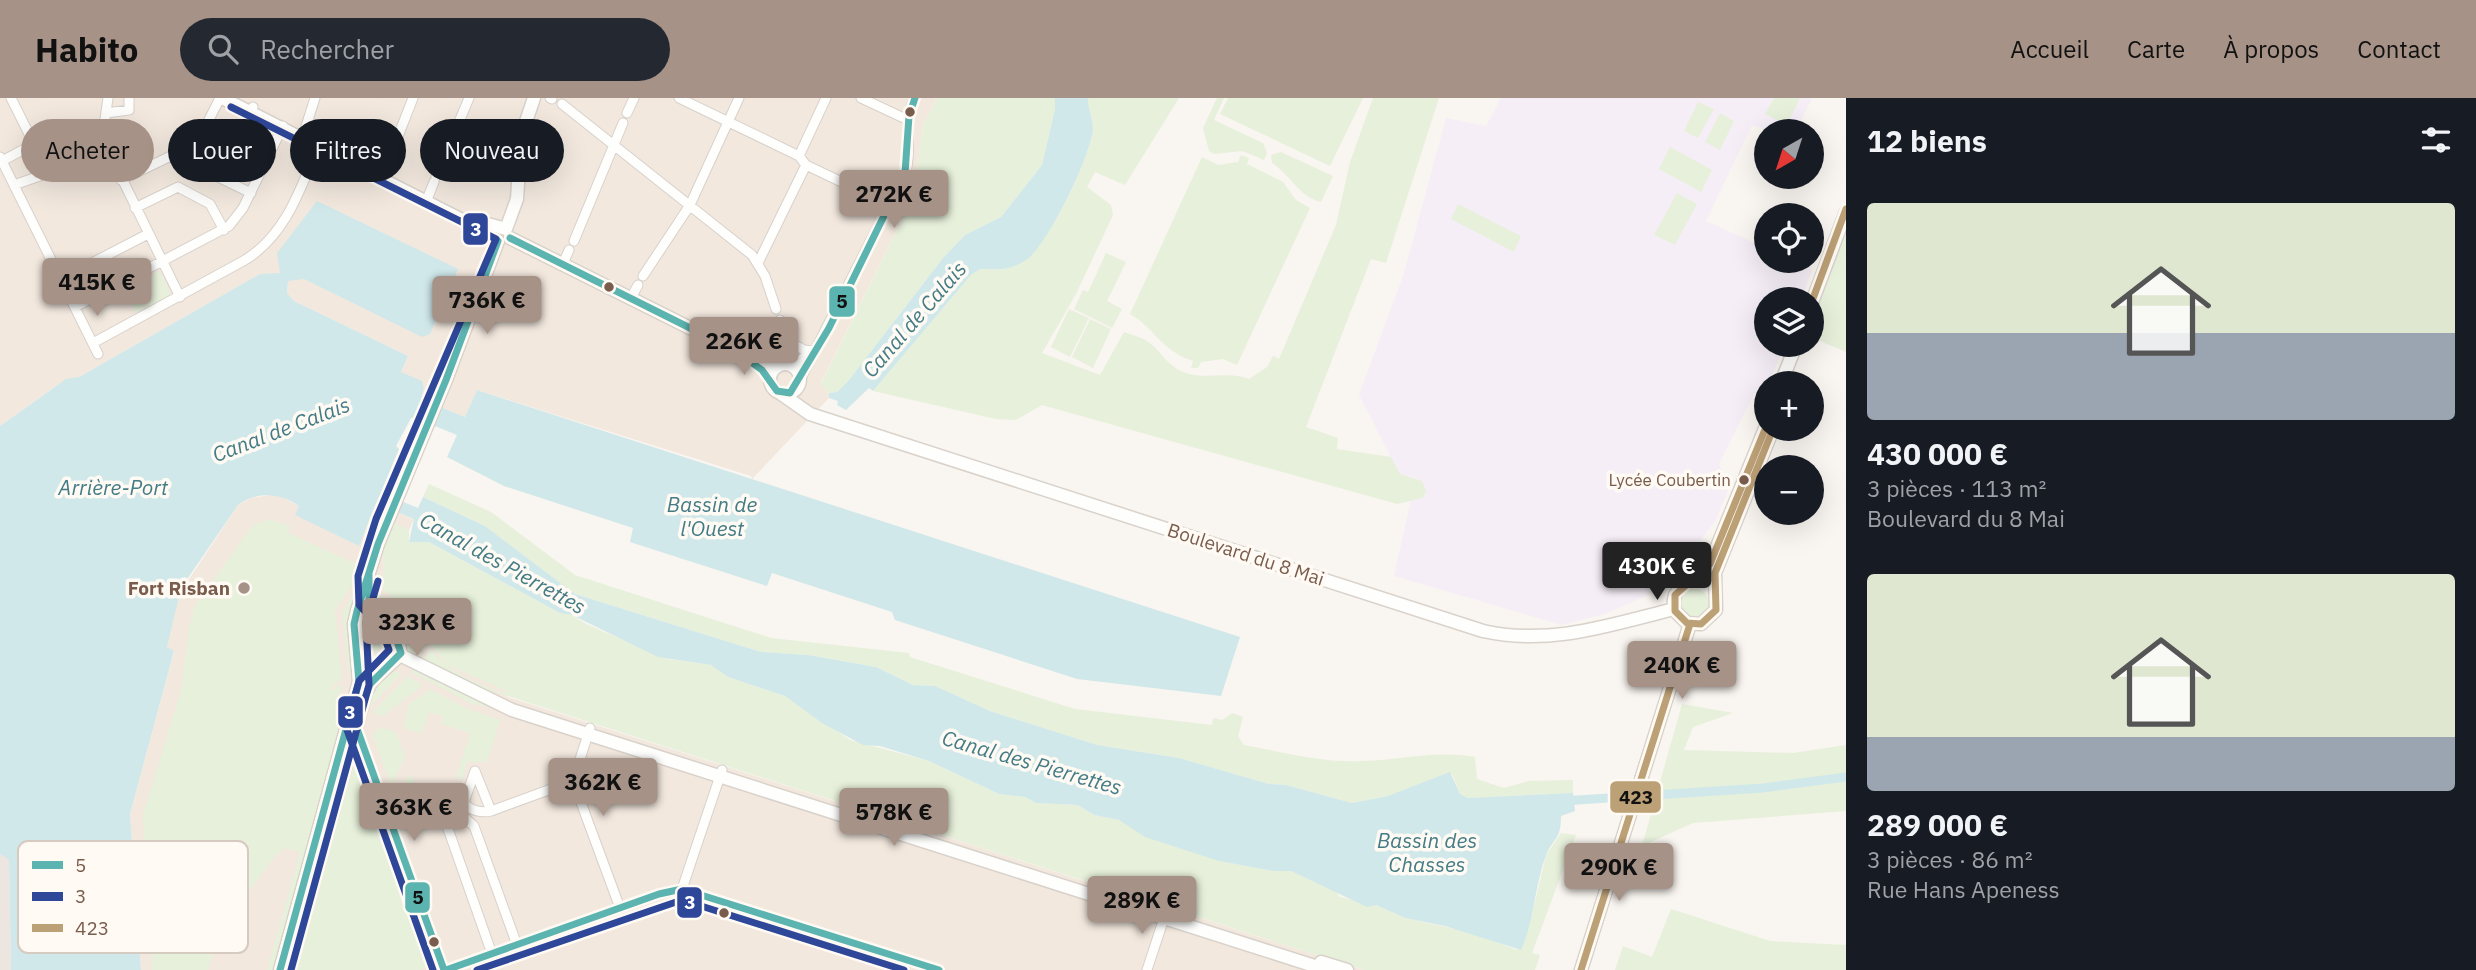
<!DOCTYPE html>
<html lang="fr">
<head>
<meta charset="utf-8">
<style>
  :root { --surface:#171b24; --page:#242831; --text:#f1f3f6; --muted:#9ea1a6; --accent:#a69286 }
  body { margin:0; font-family:"IBM Plex Sans",sans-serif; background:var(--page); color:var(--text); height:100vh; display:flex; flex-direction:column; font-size:26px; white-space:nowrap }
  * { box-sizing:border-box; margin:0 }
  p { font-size:23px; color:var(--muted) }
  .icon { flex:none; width:38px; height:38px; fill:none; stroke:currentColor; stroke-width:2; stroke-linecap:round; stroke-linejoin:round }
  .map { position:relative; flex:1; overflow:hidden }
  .panel { display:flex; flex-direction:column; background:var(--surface); width:630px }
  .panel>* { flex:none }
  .banner { position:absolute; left:21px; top:21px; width:665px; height:63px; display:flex; gap:14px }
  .needle { width:46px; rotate:219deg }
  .fabs { position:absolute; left:1754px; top:21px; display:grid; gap:14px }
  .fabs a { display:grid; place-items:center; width:70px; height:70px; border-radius:50%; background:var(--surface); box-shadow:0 7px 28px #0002; font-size:35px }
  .price { position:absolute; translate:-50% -60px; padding:0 16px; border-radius:7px; background:var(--accent); color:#111; font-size:23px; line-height:46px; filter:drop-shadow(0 2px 4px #0008) }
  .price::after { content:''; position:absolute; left:50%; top:42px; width:21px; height:16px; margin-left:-10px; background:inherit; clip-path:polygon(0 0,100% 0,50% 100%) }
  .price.selected { background:#222; color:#fff }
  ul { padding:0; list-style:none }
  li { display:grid; align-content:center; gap:14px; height:371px; padding:0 21px }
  li span { display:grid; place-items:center; height:217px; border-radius:7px; color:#555 }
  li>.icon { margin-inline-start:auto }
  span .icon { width:126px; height:126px; fill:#fffc; stroke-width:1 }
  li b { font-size:30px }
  h2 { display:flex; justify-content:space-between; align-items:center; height:84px; padding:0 21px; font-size:30px }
  .chip { padding:0 24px; border-radius:32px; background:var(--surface); box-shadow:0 7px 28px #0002; font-size:24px; line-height:63px }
  .chip.selected { background:var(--accent); color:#111 }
  header { display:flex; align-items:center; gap:42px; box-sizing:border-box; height:98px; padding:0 35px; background:var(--accent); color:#111 }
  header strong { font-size:33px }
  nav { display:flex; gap:38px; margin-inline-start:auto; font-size:24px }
  .search { width:490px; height:63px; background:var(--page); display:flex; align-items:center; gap:18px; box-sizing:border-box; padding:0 24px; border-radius:38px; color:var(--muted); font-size:26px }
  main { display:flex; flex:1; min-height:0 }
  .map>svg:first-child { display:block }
  .residential { fill:#f2e8de }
  .industrial { fill:#ede5e0 }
  .education { fill:#f6eef6 }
  .green { fill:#e7f0db }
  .water { fill:#d0e8ea }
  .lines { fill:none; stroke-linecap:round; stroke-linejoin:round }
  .canal { stroke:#d0e8ea; stroke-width:9 }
  .secondary-tunnel { stroke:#d9cfc7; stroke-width:12; stroke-dasharray:12 6; stroke-linecap:butt }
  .street-casing { stroke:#d7d1cb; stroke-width:11 }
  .secondary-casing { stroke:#d9d2cb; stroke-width:15 }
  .street { stroke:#fefefd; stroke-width:9 }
  .secondary { stroke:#fefefd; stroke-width:12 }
  .bus-1-casing { stroke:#fffaf3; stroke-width:12 }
  .bus-2-casing { stroke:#fffaf3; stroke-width:12 }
  .bus-3-casing { stroke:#fffaf3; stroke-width:12 }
  .bus-1 { stroke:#5cb4b0; stroke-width:7 }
  .bus-2 { stroke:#2e4799; stroke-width:7 }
  .bus-3 { stroke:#bca076; stroke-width:7 }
  .bus-dot { fill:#7a5c4d; stroke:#fffaf3; stroke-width:2.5 }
  .poi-dot { fill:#a69286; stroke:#fffaf3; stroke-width:2.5 }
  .labels { text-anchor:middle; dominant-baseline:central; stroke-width:7; stroke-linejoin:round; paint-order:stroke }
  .bus-label { font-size:17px; fill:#7a5c4d; stroke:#fffaf3; text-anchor:end }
  .street-label { font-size:19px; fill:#7a5c4d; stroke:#fffaf3 }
  .poi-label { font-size:19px; font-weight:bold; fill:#7a5c4d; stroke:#fffaf3; text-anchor:end }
  .water-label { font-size:21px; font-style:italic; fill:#437c86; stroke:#fffaf3 }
  .key { fill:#fffaf3; stroke:#d7cbc1; stroke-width:2 }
  .key-label { font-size:19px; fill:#7a5c4d }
  .line-badge { stroke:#fffaf3; stroke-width:2.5 }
  .badge-label { font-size:19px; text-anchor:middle; font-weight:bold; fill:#fff }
  .pale-badge-label { font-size:19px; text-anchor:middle; font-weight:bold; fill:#111 }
</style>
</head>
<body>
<header>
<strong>Habito</strong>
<div class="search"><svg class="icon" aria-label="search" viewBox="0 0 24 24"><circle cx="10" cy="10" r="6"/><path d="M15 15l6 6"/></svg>Rechercher</div>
<nav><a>Accueil</a><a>Carte</a><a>À propos</a><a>Contact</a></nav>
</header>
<main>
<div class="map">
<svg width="1846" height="872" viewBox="0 0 1846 872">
  <rect width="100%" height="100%" fill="#f9f5f0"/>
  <path class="residential" d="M 0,0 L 937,0 L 923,28 L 913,100 L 821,285 L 829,295 L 829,300 L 752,381 L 751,378 L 477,292 L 465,319 L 421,301 L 424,291 L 422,285 L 401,274 L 408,258 L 294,203 L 287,195 L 288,187 L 274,177 L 260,176 L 79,279 L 57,287 L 0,328 Z
    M 271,397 L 280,398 L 299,408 L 296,418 L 377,406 L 414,421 L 409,432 L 394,425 L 383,454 L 384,473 L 414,526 L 447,566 L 506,592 L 505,598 L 1363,872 L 141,872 L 130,716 L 174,554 L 167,549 L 176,501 L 238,407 L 251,400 Z"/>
  <path class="industrial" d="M 0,756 L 9,762 L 11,872 L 0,872 Z"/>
  <path class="education" d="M 1501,0 L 1812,0 L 1796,33 L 1768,33 L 1752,27 L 1706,123 L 1766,150 L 1766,163 L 1794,163 L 1812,171 L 1802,201 L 1766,201 L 1766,247 L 1784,247 L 1769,285 L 1766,285 L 1766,293 L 1754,296 L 1719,366 L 1730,387 L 1716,422 L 1688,459 L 1650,496 L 1608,515 L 1562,527 L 1394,478 L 1411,402 L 1423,400 L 1419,381 L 1400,376 L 1359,297 L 1404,175 L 1446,20 L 1486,28 Z"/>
  <path class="green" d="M 937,0 L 1055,0 L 1055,11 L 1042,67 L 1001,119 L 965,137 L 943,160 L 849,282 L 837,294 L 829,295 L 821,286 L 913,100 L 923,28 Z
    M 1088,0 L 1179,0 L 1125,87 L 1095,74 L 1087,89 L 1111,107 L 1113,117 L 1076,196 L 1042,255 L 1100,277 L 1124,234 C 1132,237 1144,240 1150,245 C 1162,255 1168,268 1183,274 C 1206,283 1228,272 1249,281 L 1267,269 L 1273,258 L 1279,261 L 1336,127 L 1350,64 L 1373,0 L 1439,0 L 1386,165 L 1371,161 L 1306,329 L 1338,340 L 1337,351 L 1391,359 L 1400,376 L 1422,383 L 1426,393 L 1423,400 L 1397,406 L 1042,307 L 1016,322 L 996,321 L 873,293 L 971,177 L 980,171 C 1000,171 1007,174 1025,162 C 1048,149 1091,57 1093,31 C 1093,21 1088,11 1088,0 Z
    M 1217,0 L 1224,0 L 1214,22 L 1263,45 L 1267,55 L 1264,62 L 1242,53 L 1214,56 L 1209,53 L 1203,30 Z
    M 1228,0 L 1363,0 L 1330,68 L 1220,16 Z
    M 1774,0 L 1800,0 L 1787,27 L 1765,16 Z
    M 1698,4 L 1714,11 L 1698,40 L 1684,33 Z
    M 1720,15 L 1734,23 L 1720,52 L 1705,44 Z
    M 1670,49 L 1712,72 L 1701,94 L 1659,71 Z
    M 1281,54 L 1333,78 L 1321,104 C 1299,99 1291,77 1272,65 L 1271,57 Z
    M 1241,57 L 1249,60 L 1247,66 L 1283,84 L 1296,102 L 1310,110 L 1237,267 L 1223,261 L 1201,264 L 1198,270 L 1191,270 L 1193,263 C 1160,252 1155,230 1130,216 L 1202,59 L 1218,67 L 1238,64 Z
    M 1677,95 L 1697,106 L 1675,147 L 1654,137 Z
    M 1458,106 L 1521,138 L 1514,154 L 1451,121 Z
    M 1846,130 L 1846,254 L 1811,239 L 1811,229 Z
    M 1106,155 L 1126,164 L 1107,203 L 1122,211 L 1112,230 L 1074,211 L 1083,192 L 1088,194 Z
    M 160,173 L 171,198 L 136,215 L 124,190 Z
    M 1069,211 L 1089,220 L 1070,259 L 1051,249 Z
    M 1090,221 L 1111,231 L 1093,270 L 1072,259 Z
    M 429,386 L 491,414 L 575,477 L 771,540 L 909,555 L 910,559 L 1075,611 L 1212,627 L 1213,620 L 1222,622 L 1232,615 L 1243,619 L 1238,638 L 1244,647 C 1282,654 1323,665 1362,663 C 1403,662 1434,652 1475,659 L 1477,681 L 1504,690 L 1529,683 L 1573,682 L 1573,695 L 1468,700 L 1460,696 L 1452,676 L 1388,698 L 1352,705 L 1286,687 L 1269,686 L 1179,660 L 1097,647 L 990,613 L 935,588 L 913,587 L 876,569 L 808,557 L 761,554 L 575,496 L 485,428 L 423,399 Z
    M 270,421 L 290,428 L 288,435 L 361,468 L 358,479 L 335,512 L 342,580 L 330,590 L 334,592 L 342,585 L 340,598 L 435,866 L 420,872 L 267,872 L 300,754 L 286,750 L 277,756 L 219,832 L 208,872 L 152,872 L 143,717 L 181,593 L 190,526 L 194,509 L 253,427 Z
    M 393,424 L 409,432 L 409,444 L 429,444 L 560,515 L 572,517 L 586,526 L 668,561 L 711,567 L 728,579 L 785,598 L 850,642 L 929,663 L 999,696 L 1025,699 L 1036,705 L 1078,707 L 1094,717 L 1119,722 L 1155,742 L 1230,765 L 1273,773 L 1291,773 L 1336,794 L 1340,799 L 1376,807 L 1405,820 L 1469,834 L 1517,852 L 1531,821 L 1546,757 L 1561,735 L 1576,737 L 1532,855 L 1540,857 L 1535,872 L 1363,872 L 464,584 L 422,563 L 431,552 C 450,574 477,586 504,595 L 506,593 L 447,566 L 379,486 L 384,473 L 383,454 Z
    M 371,484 L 410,528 L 399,536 L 372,500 Z
    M1681 505a14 14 0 1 1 28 0a14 14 0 1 1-28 0Z
    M 357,491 L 355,570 L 348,575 L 342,514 Z
    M 364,512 C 378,513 387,529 392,541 L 363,563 L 359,526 Z
    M 412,531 L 427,548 L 416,560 L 407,555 L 400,540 Z
    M 415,569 L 494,610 L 472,606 L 411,574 Z
    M 391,570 L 401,576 L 366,613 L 367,594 Z
    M 407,578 L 423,587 L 383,618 L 372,615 Z
    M 430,591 L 468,611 L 500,622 L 487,664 L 467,664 L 462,682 L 456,680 L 470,635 L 441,626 L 444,619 L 429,614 L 422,636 L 403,630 L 409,606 Z
    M 1682,606 L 1733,615 L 1693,629 L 1684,652 L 1793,655 L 1846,647 L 1846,713 L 1693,725 L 1642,748 Z
    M 381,629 L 396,634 L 405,660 L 391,687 L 372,636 Z
    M 411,676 L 420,697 L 397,705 L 394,697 Z
    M 1671,811 L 1770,843 L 1846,847 L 1846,872 L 1615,872 L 1623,848 L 1652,859 Z"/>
  <path class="water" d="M 1055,0 L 1088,0 C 1088,11 1093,21 1093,31 C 1091,57 1048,148 1026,162 C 1007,174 1000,171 980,171 L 971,177 L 873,293 L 869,290 L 846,312 L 837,307 L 838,303 L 829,300 L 829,295 L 837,294 L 849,282 L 943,160 L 965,137 L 1001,119 L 1042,67 L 1055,11 Z
    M 317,103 L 458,171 L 430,236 L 422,239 L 304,181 L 288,183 L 287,195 L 294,203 L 408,258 L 401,274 L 422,283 L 424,290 L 421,301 L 465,319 L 477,292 L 1240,539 L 1221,598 L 1077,581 L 895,522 L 892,514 L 772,475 L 767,488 L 630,444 L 633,430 L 504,388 L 447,359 L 457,337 L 415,320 L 411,320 L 396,348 L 399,351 L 381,395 L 418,410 L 423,399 L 485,428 L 575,496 L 761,554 L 808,557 L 876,569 L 913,587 L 935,588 L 990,613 L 1097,647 L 1179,660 L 1269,686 L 1286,687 L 1352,705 L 1388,698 L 1450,674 L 1460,696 L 1468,700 L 1573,695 L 1575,713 L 1561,718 C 1561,742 1554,739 1546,757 C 1534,790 1535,821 1521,852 L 1445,828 L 1405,820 L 1376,807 L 1367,809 L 1291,773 L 1273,773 L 1219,763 L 1145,739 L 1119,722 L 1094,717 L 1078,707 L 1036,705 L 1025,699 L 999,696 L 929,663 L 880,648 L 863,647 L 822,625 L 785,598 L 728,579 L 711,567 L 658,559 L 572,517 L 560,515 L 429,444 L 409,444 L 414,421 L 380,407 L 375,407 L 359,448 L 295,417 L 299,408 C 280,395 257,393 238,407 L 181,490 L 167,549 L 174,553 L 130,716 L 141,872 L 11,872 L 9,762 L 0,756 L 0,328 L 66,281 L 79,279 L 260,176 L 280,175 L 277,155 Z
    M 368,518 L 385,532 L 386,539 L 374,547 L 368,546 L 364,523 Z"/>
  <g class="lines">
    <path class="canal" d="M 1562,703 L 1763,690 L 1846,679"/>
    <path class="secondary-tunnel" d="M 471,119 L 484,125"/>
    <g class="street-casing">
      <path id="street" d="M 108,0 L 104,28 L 107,50 L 180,199
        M 550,0 L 552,1
        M 679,0 L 799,58 L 806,67 L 890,107
        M 861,0 L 908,22
        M 562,6 L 752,157 L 765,178 L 776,211
        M 106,15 L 129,12 L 129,0
        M 627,15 L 634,0
        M 302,41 L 315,0
        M 391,56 L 413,0
        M 799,58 L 826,0
        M 0,59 L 98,256
        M 2,63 L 34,46 L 11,0
        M 188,63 L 220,0
        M 220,79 L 253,9
        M 436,79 L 469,0
        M 380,81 L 389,61
        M 121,82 L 173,57 L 251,95
        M 14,87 L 108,54
        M 426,104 L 434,84
        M 135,110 L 178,89 L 210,106 L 224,132
        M 574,143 L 623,25
        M 758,165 L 806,67
        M 563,166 L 569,152
        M 643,178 L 690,107 L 739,0
        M 61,181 L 148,136
        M 631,200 L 638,187
        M 75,209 L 229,128 L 243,110 L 283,28
        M 780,222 L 788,243 L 790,267
        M 788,243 L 804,252 L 814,253
        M 93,245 L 245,162 C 287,136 301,89 319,46
        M 792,267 L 815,252
        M 778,268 L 784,243
        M 800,282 L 905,75 C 914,50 901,23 915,0
        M 357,630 L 444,872
        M 590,630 L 573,683 L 620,810
        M 491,713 L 475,673 L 464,704 C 469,713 482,715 491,713 L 573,683
        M 682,791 L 722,672
        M 492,856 L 446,725 L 452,718 L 466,721 L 474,728 L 517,847
        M 446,872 L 659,796 L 682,791 L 939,872
        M 1147,872 L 1166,814"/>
    </g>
    <g class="secondary-casing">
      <path id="secondary" d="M 222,0 L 468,125
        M 484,125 L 506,131
        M 506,131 L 517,101 L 521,38 L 534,0
        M 510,140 L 736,253 L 777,269
        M 1811,207 L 1846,114
        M770 281a15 15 0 1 1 30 0a15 15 0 1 1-30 0Z
        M 1781,285 L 1796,247
        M 780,295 L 810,316 L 1483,533 C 1550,548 1610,527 1674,511
        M 1766,328 L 1710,466 C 1698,484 1667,486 1675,513 L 1687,525 L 1701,526 L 1716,512 L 1715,475 L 1773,331
        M 400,557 L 512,612 L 1327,872
        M 1321,864 L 1347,872
        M 280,872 L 359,584 L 354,526 L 357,513 L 378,446 L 446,282 L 498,143
        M 289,872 L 366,594 L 372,583 L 400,557 C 401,535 386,518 369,506 L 363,507 L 357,513
        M 1581,872 L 1690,526"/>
    </g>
    <use href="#street" class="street"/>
    <use href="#secondary" class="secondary"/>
    <g class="bus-1-casing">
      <path id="bus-1" d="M 510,140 L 736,253 L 762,272 L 777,293 L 790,295 L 829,230 L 905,75 L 909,18 L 915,0
        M 361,611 L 370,586 L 401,555 L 391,526 L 369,503 L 369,476
        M 356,628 L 444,872
        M 280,872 L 359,584 L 354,526 L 357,513 L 378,446 L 446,282 L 498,143
        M 446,872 L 659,796 L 682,791 L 939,872"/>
    </g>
    <g class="bus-2-casing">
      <path id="bus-2" d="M 231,9 L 496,141 L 376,421 L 358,478 L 359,507 L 382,532 L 389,552 L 359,583 L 346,629 L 433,872
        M 291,872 L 369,587 L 366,524 L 378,483
        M 477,872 L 682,802 L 904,872"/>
    </g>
    <g class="bus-3-casing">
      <path id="bus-3" d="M 1811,206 L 1846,111
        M 1766,329 L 1710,466 L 1675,497 L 1675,513 L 1687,525 L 1701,526 L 1716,512 L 1715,475 L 1773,331
        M 1581,872 L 1690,526"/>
    </g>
    <use href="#bus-1" class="bus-1"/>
    <use href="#bus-2" class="bus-2"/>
    <use href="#bus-3" class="bus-3"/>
  </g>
  <g class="bus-dot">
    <circle cx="910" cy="14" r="6"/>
    <circle cx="609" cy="189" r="6"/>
    <circle cx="1744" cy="382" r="6"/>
    <circle cx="724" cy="815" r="6"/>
    <circle cx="434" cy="844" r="6"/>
  </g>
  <circle class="poi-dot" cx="244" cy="490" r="7"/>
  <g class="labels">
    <g class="bus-label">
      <text x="1731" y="382">Lycée Coubertin</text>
    </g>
    <g class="street-label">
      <text transform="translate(1246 456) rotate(18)">Boulevard du 8 Mai</text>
    </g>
    <g class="poi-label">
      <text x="230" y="490">Fort Risban</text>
    </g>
    <g class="water-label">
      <text transform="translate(914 221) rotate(-49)">Canal de Calais</text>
      <text transform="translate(281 331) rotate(-21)">Canal de Calais</text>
      <text x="113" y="389">Arrière-Port</text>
      <text x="712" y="406">Bassin de<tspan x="712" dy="24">l'Ouest</tspan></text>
      <text transform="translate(503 465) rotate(29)">Canal des Pierrettes</text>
      <text transform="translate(1032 664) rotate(16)">Canal des Pierrettes</text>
      <text x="1427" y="742">Bassin des<tspan x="1427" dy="24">Chasses</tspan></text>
    </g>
  </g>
  <rect x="18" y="743" width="230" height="112" rx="10" class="key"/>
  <rect x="32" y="763" width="31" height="8" fill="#5cb4b0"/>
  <rect x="32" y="794" width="31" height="9" fill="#2e4799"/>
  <rect x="32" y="826" width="31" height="8" fill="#bca076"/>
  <g class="key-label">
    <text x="75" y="774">5</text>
    <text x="75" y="805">3</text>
    <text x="75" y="837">423</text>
  </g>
  <g class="line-badge">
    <rect x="462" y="114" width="27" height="34" rx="7" fill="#2e4799"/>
    <rect x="828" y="187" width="28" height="33" rx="7" fill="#5cb4b0"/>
    <rect x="337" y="597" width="27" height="34" rx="7" fill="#2e4799"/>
    <rect x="1609" y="682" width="53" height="34" rx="7" fill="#bca076"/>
    <rect x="404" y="783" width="27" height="33" rx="7" fill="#5cb4b0"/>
    <rect x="676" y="788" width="27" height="33" rx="7" fill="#2e4799"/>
  </g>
  <g class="badge-label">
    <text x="476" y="138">3</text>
    <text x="350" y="621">3</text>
    <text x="690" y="811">3</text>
  </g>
  <g class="pale-badge-label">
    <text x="842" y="210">5</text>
    <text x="1636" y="706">423</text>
    <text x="418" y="806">5</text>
  </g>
</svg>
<div class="fabs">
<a><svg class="needle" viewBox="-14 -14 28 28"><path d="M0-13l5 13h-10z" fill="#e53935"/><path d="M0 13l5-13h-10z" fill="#9ea1a6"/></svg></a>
<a><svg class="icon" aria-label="locate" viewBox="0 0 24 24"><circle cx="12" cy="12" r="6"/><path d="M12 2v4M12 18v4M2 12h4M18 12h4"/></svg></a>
<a><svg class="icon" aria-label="layers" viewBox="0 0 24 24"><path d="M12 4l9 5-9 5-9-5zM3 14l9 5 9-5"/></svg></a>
<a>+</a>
<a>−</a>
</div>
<b class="price" style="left:894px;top:132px">272K €</b>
<b class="price" style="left:97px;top:220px">415K €</b>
<b class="price" style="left:487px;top:238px">736K €</b>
<b class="price" style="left:744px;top:279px">226K €</b>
<b class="price selected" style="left:1657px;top:504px">430K €</b>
<b class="price" style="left:417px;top:560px">323K €</b>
<b class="price" style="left:1682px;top:603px">240K €</b>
<b class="price" style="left:603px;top:720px">362K €</b>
<b class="price" style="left:414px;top:745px">363K €</b>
<b class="price" style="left:894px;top:750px">578K €</b>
<b class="price" style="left:1619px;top:805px">290K €</b>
<b class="price" style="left:1142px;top:838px">289K €</b>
<div class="banner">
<a class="chip selected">Acheter</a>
<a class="chip">Louer</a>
<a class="chip">Filtres</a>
<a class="chip">Nouveau</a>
</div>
</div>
<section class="panel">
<h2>12 biens<svg class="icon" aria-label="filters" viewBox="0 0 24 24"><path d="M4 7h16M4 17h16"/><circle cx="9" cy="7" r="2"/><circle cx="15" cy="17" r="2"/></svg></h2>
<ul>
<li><span style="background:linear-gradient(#dfe7d0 60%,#9aa5b1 0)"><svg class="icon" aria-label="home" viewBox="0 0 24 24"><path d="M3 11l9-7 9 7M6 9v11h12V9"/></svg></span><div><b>430 000 €</b><p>3 pièces · 113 m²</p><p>Boulevard du 8 Mai</p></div></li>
<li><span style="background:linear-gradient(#dfe7d0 75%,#9aa5b1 0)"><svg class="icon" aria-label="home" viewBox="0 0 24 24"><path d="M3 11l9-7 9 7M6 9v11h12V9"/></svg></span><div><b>289 000 €</b><p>3 pièces · 86 m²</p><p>Rue Hans Apeness</p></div></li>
</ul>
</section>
</main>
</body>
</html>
